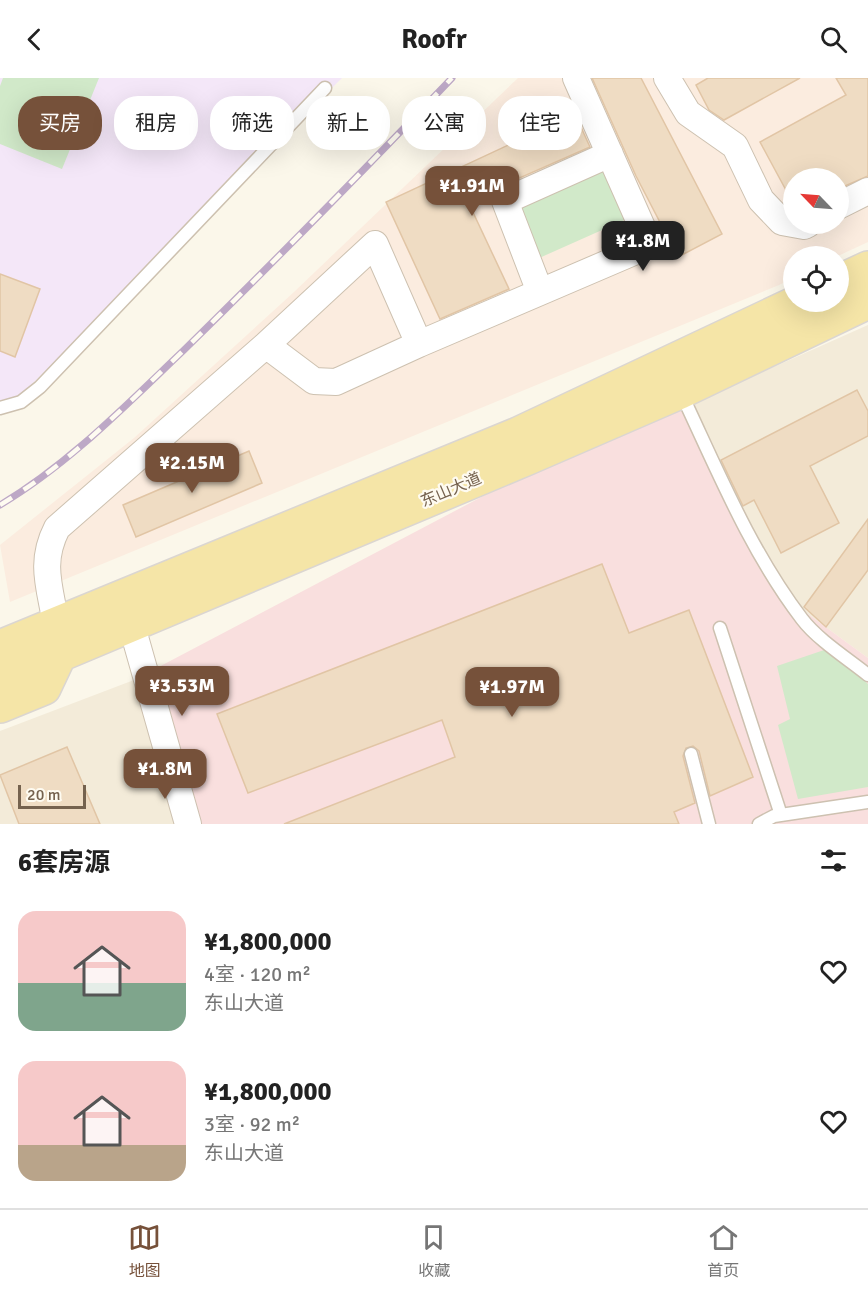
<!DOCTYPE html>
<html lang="zh">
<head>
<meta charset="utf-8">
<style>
  :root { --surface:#fff; --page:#f2f2f2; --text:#222; --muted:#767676; --line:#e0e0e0; --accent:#76513a }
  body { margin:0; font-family:Signika,"Noto Sans SC",sans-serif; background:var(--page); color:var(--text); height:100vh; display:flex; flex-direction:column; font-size:22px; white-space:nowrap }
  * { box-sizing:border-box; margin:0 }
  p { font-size:20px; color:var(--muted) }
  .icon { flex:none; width:33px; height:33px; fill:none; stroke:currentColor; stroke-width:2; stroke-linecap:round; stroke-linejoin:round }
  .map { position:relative; height:746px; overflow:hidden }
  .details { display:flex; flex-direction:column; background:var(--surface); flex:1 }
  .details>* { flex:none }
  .top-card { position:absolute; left:18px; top:18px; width:832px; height:54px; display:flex; gap:12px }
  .needle { width:39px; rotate:295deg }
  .controls { position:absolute; left:783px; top:90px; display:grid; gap:12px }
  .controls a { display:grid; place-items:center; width:66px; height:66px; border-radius:50%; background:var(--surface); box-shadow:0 6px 24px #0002; font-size:30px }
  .scale { position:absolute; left:18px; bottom:15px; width:68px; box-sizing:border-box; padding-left:6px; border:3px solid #75624e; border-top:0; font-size:16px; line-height:21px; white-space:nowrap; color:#75624e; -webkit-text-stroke:4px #fefbf1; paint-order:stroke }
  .price { position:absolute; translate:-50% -51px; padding:0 14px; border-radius:12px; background:var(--accent); color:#fff; font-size:20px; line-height:39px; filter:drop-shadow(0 2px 3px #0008) }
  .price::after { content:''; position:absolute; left:50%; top:36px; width:18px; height:14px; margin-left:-9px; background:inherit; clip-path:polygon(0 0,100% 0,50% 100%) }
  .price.selected { background:#222; color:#fff }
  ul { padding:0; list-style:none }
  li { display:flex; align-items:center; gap:18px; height:150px; padding:0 18px }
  li span { display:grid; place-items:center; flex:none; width:168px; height:120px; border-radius:18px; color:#555 }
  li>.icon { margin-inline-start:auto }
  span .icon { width:72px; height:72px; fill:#fffc; stroke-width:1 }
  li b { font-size:26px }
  h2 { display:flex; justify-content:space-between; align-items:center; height:72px; padding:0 18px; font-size:26px }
  .chip { padding:0 21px; border-radius:24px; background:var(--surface); box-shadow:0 6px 24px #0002; font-size:21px; line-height:54px }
  .chip.selected { background:var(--accent); color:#fff }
  header { display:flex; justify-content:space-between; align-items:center; height:78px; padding:0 18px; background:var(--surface); font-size:27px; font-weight:800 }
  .dock { display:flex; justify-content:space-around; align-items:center; height:84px; border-top:2px solid var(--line); background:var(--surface); font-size:16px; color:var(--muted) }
  .dock a { display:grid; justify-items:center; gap:3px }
  .dock .selected { color:var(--accent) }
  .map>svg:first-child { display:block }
  .residential { fill:#f3ebd9 }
  .commercial { fill:#fbecdf; fill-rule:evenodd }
  .education { fill:#f4e7f8 }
  .medical { fill:#f9dfde }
  .green { fill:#d1e9c9 }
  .building { fill:#efdcc3; stroke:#e1c5a5; stroke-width:1.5 }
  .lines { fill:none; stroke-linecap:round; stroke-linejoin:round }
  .lane-casing { stroke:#cdc1b0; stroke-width:15 }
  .street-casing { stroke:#cdc1b0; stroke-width:28 }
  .primary-casing { stroke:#dbd6d1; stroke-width:36 }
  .lane { stroke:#fff; stroke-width:12 }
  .street { stroke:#fff; stroke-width:26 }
  .primary { stroke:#f5e5a7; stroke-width:33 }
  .rail-casing { stroke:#bda8c6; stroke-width:7 }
  .rail { stroke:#fefbf1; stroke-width:4.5; stroke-dasharray:14; stroke-linecap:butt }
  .labels { text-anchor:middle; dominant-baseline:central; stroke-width:4.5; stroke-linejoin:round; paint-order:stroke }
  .street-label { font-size:16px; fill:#75624e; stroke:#fefbf1 }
</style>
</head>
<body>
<header><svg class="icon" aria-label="back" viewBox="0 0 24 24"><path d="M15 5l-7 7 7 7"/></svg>Roofr<svg class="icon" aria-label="search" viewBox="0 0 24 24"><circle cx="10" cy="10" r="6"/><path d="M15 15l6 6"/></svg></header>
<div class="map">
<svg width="868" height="746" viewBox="0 0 868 746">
  <rect width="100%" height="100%" fill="#fbf7ea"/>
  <path class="residential" d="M 868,247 L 868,580 L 793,525 L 686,328 Z
    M 134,602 L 177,746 L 0,746 L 0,653 Z"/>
  <path class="commercial" d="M 518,0 L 868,0 L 868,164 L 838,178 L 794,178 L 793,200 L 779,207 L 10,524 L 0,467 L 134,360 L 294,214 ZM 794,100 L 838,100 L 838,146 L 794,146 Z"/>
  <path class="education" d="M 0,0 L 342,0 L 21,317 L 0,326 Z"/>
  <path class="medical" d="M 686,328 L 793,525 L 868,580 L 868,746 L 177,746 L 134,602 L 489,415 Z"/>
  <path class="green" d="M 3,0 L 99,0 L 62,91 L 0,66 L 0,8 Z
    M 604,84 L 629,140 L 537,181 L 513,125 Z
    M 830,570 L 868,606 L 868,709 L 798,721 L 778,647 L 790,641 L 777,588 Z"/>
  <path class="building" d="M 592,0 L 641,0 L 722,156 L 678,179 L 636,98 Z
    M 708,0 L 800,0 L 724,42 L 709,32 L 696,7 Z
    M 836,0 L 868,0 L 868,98 L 838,111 L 838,100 L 794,100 L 794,127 L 760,64 L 846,17 Z
    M 575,36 L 590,69 L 499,109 L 490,121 L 471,130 L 509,211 L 440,241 L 386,124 Z
    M 0,196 L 40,211 L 15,279 L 0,273 Z
    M 857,312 L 868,333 L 868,358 L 810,388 L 839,445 L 781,475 L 754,422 L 743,428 L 721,382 Z
    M 249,373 L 262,405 L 136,459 L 123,427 Z
    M 868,441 L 868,492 L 826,549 L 804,529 Z
    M 602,486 L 629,555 L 689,532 L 753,699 L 710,718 L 699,673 L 693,668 L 686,670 L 683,678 L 695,725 L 674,734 L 679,746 L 284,746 L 455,679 L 442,642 L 248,715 L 217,636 Z
    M 67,669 L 100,746 L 19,746 L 0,697 Z"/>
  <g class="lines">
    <g class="lane-casing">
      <path id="lane" d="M 681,315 C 717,391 750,473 802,541 C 817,561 848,581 868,597
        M 0,330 L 21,324 L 40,309 L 325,10
        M 720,550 L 781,737
        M 691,676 L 709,746
        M 759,746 L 774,738 L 868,724"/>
    </g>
    <g class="street-casing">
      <path id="street" d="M 667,0 L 688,35 L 735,68 L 761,122 L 782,144 L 804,148 L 808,146
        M 838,128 L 868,113
        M 540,214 L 505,123 L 610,76
        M 419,266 L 650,167 L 576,0
        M 131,545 L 188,746
        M 56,546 C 50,509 39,485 57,450 L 266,267 L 375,166 L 419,266 L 336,304 L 314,303 L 266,267"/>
    </g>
    <g class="primary-casing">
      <path id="primary" d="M 838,204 L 868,190
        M 0,569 L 518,356 L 798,224
        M 0,602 L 528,380 L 680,314 L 868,224
        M 0,628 L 44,610 L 61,574"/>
    </g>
    <use href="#lane" class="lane"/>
    <use href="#street" class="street"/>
    <use href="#primary" class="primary"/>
    <g class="rail-casing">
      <path id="rail" d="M 0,427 C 69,386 126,327 184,272 C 275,183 364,92 452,0"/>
    </g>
    <use href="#rail" class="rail"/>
  </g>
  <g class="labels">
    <g class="street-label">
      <text transform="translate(451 412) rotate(-23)">东山大道</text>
    </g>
  </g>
</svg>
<div class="controls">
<a><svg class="needle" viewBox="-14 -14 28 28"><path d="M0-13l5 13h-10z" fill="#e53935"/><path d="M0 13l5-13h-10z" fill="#767676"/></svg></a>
<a><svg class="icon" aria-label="locate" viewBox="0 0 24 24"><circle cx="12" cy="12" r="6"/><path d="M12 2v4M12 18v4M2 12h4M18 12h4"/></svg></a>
</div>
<div class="scale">20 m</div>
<b class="price" style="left:472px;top:139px">¥1.91M</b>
<b class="price selected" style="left:643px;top:194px">¥1.8M</b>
<b class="price" style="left:192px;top:416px">¥2.15M</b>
<b class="price" style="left:182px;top:639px">¥3.53M</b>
<b class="price" style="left:512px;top:640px">¥1.97M</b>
<b class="price" style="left:165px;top:722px">¥1.8M</b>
<div class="top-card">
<a class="chip selected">买房</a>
<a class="chip">租房</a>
<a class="chip">筛选</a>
<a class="chip">新上</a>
<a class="chip">公寓</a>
<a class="chip">住宅</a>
</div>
</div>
<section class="details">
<h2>6套房源<svg class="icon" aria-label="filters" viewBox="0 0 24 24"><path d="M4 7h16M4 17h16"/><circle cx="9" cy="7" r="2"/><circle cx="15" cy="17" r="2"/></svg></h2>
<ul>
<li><span style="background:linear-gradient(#f6c9c9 60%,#7fa58c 0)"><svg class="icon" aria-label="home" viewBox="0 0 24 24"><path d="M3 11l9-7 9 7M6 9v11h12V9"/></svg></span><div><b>¥1,800,000</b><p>4室 · 120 m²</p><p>东山大道</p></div><svg class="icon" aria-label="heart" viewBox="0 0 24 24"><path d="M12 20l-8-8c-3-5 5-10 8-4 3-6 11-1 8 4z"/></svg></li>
<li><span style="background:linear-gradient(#f6c9c9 70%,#b9a48a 0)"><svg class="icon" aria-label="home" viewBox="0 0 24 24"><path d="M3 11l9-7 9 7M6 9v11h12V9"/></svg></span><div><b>¥1,800,000</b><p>3室 · 92 m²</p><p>东山大道</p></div><svg class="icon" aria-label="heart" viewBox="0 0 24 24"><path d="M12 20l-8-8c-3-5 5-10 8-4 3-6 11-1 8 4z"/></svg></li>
</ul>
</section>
<nav class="dock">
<a class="selected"><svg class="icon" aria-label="map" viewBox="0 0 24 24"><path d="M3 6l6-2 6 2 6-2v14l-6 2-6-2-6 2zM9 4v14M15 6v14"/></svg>地图</a>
<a><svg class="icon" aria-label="saved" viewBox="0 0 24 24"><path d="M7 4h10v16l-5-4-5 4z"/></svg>收藏</a>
<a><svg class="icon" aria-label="home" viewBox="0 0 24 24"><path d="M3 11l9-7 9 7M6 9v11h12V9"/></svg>首页</a>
</nav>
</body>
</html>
